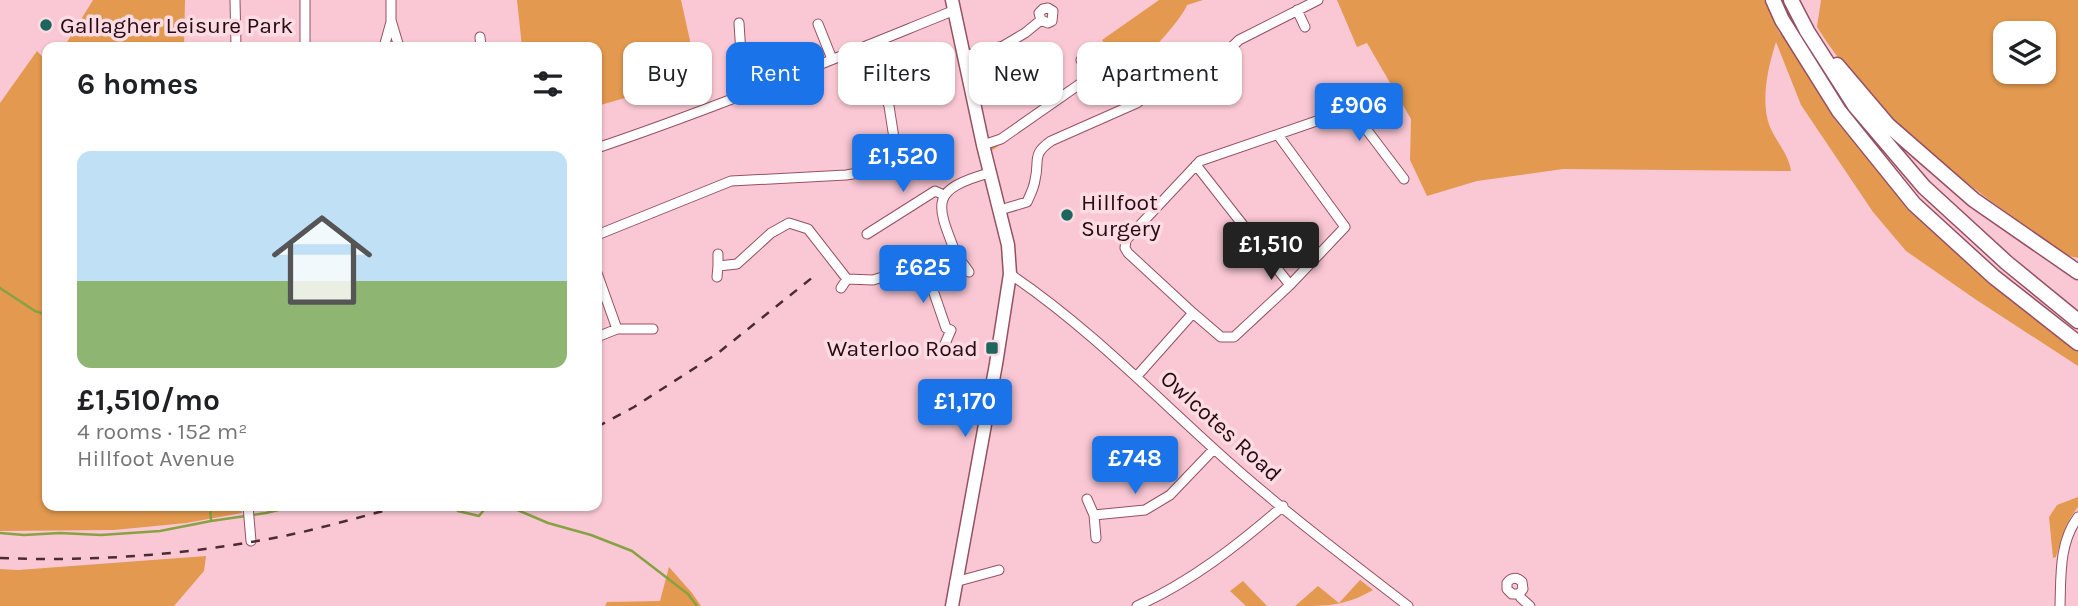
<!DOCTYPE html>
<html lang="en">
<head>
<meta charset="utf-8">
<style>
  :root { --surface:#fff; --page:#f2f2f2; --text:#202124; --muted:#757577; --line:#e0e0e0; --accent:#1a73e8 }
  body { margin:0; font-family:Karla,sans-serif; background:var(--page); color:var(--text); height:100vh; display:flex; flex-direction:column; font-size:26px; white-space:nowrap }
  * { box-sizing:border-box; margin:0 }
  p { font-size:23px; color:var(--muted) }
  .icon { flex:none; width:38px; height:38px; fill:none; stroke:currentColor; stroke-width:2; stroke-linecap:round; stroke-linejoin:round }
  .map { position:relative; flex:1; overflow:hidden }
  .sheet { position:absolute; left:42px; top:42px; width:560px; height:469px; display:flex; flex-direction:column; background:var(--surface); border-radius:14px; box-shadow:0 2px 5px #0004 }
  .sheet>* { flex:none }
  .guide { position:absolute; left:623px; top:42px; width:665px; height:63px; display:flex; gap:14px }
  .controls { position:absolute; left:1993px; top:21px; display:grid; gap:14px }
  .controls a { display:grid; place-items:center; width:63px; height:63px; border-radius:14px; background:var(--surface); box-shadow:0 2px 5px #0004; font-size:35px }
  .price { position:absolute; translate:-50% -60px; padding:0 16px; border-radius:7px; background:var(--accent); color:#fff; font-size:23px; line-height:46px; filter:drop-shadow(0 2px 4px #0008) }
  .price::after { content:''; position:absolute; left:50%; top:42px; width:21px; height:16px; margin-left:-10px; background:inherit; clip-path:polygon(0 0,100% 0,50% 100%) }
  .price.current { background:#222; color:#fff }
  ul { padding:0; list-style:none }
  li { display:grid; align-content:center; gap:14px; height:371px; padding:0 35px }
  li+li { border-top:2px solid var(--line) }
  li span { display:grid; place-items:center; height:217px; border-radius:14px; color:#555 }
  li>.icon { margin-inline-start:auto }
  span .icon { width:126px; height:126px; fill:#fffc; stroke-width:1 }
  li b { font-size:30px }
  h2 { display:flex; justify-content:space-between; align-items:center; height:84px; padding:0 35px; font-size:30px }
  .tag { padding:0 24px; border-radius:14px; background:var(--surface); box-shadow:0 2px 5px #0004; font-size:24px; line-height:63px }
  .tag.current { background:var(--accent); color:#fff }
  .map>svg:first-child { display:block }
  .green { fill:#e3994f; fill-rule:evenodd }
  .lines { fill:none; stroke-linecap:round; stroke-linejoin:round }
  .stream { stroke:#86a243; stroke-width:2.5 }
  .minor-casing { stroke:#965063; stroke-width:11 }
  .major-casing { stroke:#965063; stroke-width:15 }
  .highway-casing { stroke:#965063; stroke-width:17 }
  .minor { stroke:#fff; stroke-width:9 }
  .major { stroke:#fff; stroke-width:12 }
  .highway { stroke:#fff; stroke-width:14 }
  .rail { stroke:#4b2b35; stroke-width:2.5; stroke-dasharray:9 9; stroke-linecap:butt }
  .poi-dot { fill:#1c665d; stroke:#fcdbe2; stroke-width:2.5 }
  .labels { text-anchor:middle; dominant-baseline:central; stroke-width:7; stroke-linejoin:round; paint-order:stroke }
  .poi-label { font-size:23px; fill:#270b14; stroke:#fcdbe2; text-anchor:start }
  .street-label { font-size:23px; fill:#270b14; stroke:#fcdbe2 }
</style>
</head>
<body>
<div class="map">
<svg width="2078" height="606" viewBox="0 0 2078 606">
  <rect width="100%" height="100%" fill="#fac8d4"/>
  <path class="green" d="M 93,0 L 185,0 L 184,47 L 64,47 Z
    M 517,0 L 681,0 L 698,77 L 597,106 L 597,47 L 522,47 Z
    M 1159,0 L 1203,0 L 1187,5 C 1183,17 1150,54 1139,62 L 1128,58 L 1103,78 L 1083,88 L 991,151 L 990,146 L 1096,77 L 1095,74 L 1098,71 L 1097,66 L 1093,64 L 1109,49 L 1102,40 Z
    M 1337,0 L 1764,0 L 1780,34 L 1784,31 L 1857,144 L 1909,209 L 1990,283 L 2078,350 L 2078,366 L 1975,299 L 1906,251 L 1873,212 L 1801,105 L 1776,42 C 1768,67 1760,102 1770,127 C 1777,143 1789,155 1791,171 L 1563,169 L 1477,181 L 1427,196 L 1410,160 L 1411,119 L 1367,43 L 1357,47 Z
    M 1821,0 L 2078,0 L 2078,258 L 2069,256 C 1976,192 1878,124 1817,27 ZM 2006,33 L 2044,33 L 2044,72 L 2006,72 Z
    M 37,51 L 47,61 L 47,506 L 241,506 L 242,513 L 186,523 L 114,530 L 0,531 L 0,103 Z
    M 2078,497 L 2078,507 C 2066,521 2061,540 2056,557 L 2053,558 L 2049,517 L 2057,505 Z
    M 206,556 L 204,571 L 174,606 L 0,606 L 0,569 L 18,570 Z
    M 669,567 L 692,593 L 701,606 L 605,606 L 607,602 L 660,601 Z
    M 1360,580 L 1373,590 C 1345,606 1328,606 1295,606 L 1318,586 L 1339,603 Z
    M 1243,581 L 1267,606 L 1246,606 L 1230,591 Z"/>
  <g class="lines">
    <path class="stream" d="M 0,288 L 35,311 L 47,315
      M 210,506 L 211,520
      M 455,506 L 458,511 L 479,516 L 487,506
      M 508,506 L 548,523 L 591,535 L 632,551 L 688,594 L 697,606
      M 0,533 L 24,535 L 60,533 L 101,535 L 160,531 L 211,521 L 266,513 L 295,506"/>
    <g class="minor-casing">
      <path id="minor" d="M 235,0 L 236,47
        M 305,0 L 305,47
        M 391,0 L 391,20 L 399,47
        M 1297,10 L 1305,27
        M 739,23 L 742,70 L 751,92
        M 818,24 L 832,59
        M 480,37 L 481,47
        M 384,47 L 391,22
        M 964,56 L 1003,46 L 1025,33 L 1041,20 L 1039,13 L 1043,9 L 1048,8 L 1053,11 L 1052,21 L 1048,23 L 1041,20
        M 1335,108 L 1337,114 L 1347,112 L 1357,117 L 1404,179
        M 983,145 L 1001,139 L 1087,79 L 1089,73 L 1081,60
        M 597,148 C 718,107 836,58 955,10
        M 1196,165 L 1290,285
        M 1000,210 L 1027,202 C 1030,195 1034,188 1035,180 C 1040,160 1031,155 1051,141 L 1137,103 L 1150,93 L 1167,86 L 1184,83 L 1208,70 L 1239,40 L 1318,0
        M 867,234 L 935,191 L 944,195
        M 597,235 L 731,181 L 846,175 C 861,173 890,167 896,151 L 889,106 L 868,45
        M 718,254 L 718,266 L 737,264 L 771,233 L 789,223 L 808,229 L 847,279 L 873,280 L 956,254 C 936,203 929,190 989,173
        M 956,254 L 969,272
        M 924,264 L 946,328 L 951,330 L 944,346
        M 597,273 L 617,329 L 597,337
        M 1010,274 C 1084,324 1147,388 1213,448 C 1274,504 1342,555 1408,606
        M 717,277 L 718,266
        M 841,288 L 847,279
        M 1193,313 L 1221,337 L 1234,337 L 1290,285 L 1345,227 L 1278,135
        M 617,329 L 653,329
        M 1137,376 L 1193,313 L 1128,253 L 1125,248 L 1126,240 L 1200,161 L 1337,114
        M 1087,499 L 1094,515
        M 248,506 L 251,541
        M 1096,538 L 1094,515 L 1145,510 L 1170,495 L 1214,449
        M 955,582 L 999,570
        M 1519,594 L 1523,589 L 1522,582 C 1517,577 1511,577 1507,583 L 1507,589 L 1512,594 L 1519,594 L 1521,598 L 1530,606
        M 1137,606 C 1191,582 1239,544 1283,506
        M 2060,606 C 2061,575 2059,543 2078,517"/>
    </g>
    <g class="major-casing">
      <path id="major" d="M 952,606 L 996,364 L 1010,274 L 1008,245 L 983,145 L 952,0"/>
    </g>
    <g class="highway-casing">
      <path id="highway" d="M 1773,0 L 1782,20 L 1839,111 L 1914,204 L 1994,277 L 2078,343
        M 1791,0 L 1807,31 L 1855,106 L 1924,187 L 2007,263 L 2078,321
        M 1837,65 L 1888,125 L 1974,200 L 2078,272"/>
    </g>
    <use href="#minor" class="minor"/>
    <use href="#major" class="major"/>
    <use href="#highway" class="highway"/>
    <path class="rail" d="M 597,427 L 634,407 L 718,353 L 818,273
      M 0,558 C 99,562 201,554 298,533 C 333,525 367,515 402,506"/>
  </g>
  <g class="poi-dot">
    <circle cx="46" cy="25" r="7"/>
    <circle cx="1067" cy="215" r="7"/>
    <rect x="985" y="341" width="14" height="14" rx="3.5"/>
  </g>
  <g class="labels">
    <g class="poi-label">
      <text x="60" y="25">Gallagher Leisure Park</text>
      <text x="1081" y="202">Hillfoot<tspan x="1081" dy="26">Surgery</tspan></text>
      <text x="978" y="348" text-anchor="end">Waterloo Road</text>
    </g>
    <g class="street-label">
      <text transform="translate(1221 426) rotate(42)">Owlcotes Road</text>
    </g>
  </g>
</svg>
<div class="controls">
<a><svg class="icon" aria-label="layers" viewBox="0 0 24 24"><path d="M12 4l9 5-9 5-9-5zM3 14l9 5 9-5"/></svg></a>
</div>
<b class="price" style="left:1359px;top:143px">£906</b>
<b class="price" style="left:903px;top:194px">£1,520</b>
<b class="price current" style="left:1271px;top:282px">£1,510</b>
<b class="price" style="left:923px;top:305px">£625</b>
<b class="price" style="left:965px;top:439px">£1,170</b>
<b class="price" style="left:1135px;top:496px">£748</b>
<div class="guide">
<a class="tag">Buy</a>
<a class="tag current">Rent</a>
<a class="tag">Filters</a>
<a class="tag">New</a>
<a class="tag">Apartment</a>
</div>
<section class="sheet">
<h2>6 homes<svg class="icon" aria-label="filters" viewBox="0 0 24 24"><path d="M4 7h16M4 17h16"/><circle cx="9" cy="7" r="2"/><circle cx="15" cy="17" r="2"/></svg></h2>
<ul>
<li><span style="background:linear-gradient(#bfe0f5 60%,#8fb573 0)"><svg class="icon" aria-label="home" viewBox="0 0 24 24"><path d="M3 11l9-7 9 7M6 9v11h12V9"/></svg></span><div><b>£1,510/mo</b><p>4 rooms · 152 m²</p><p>Hillfoot Avenue</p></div></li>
</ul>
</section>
</div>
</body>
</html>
